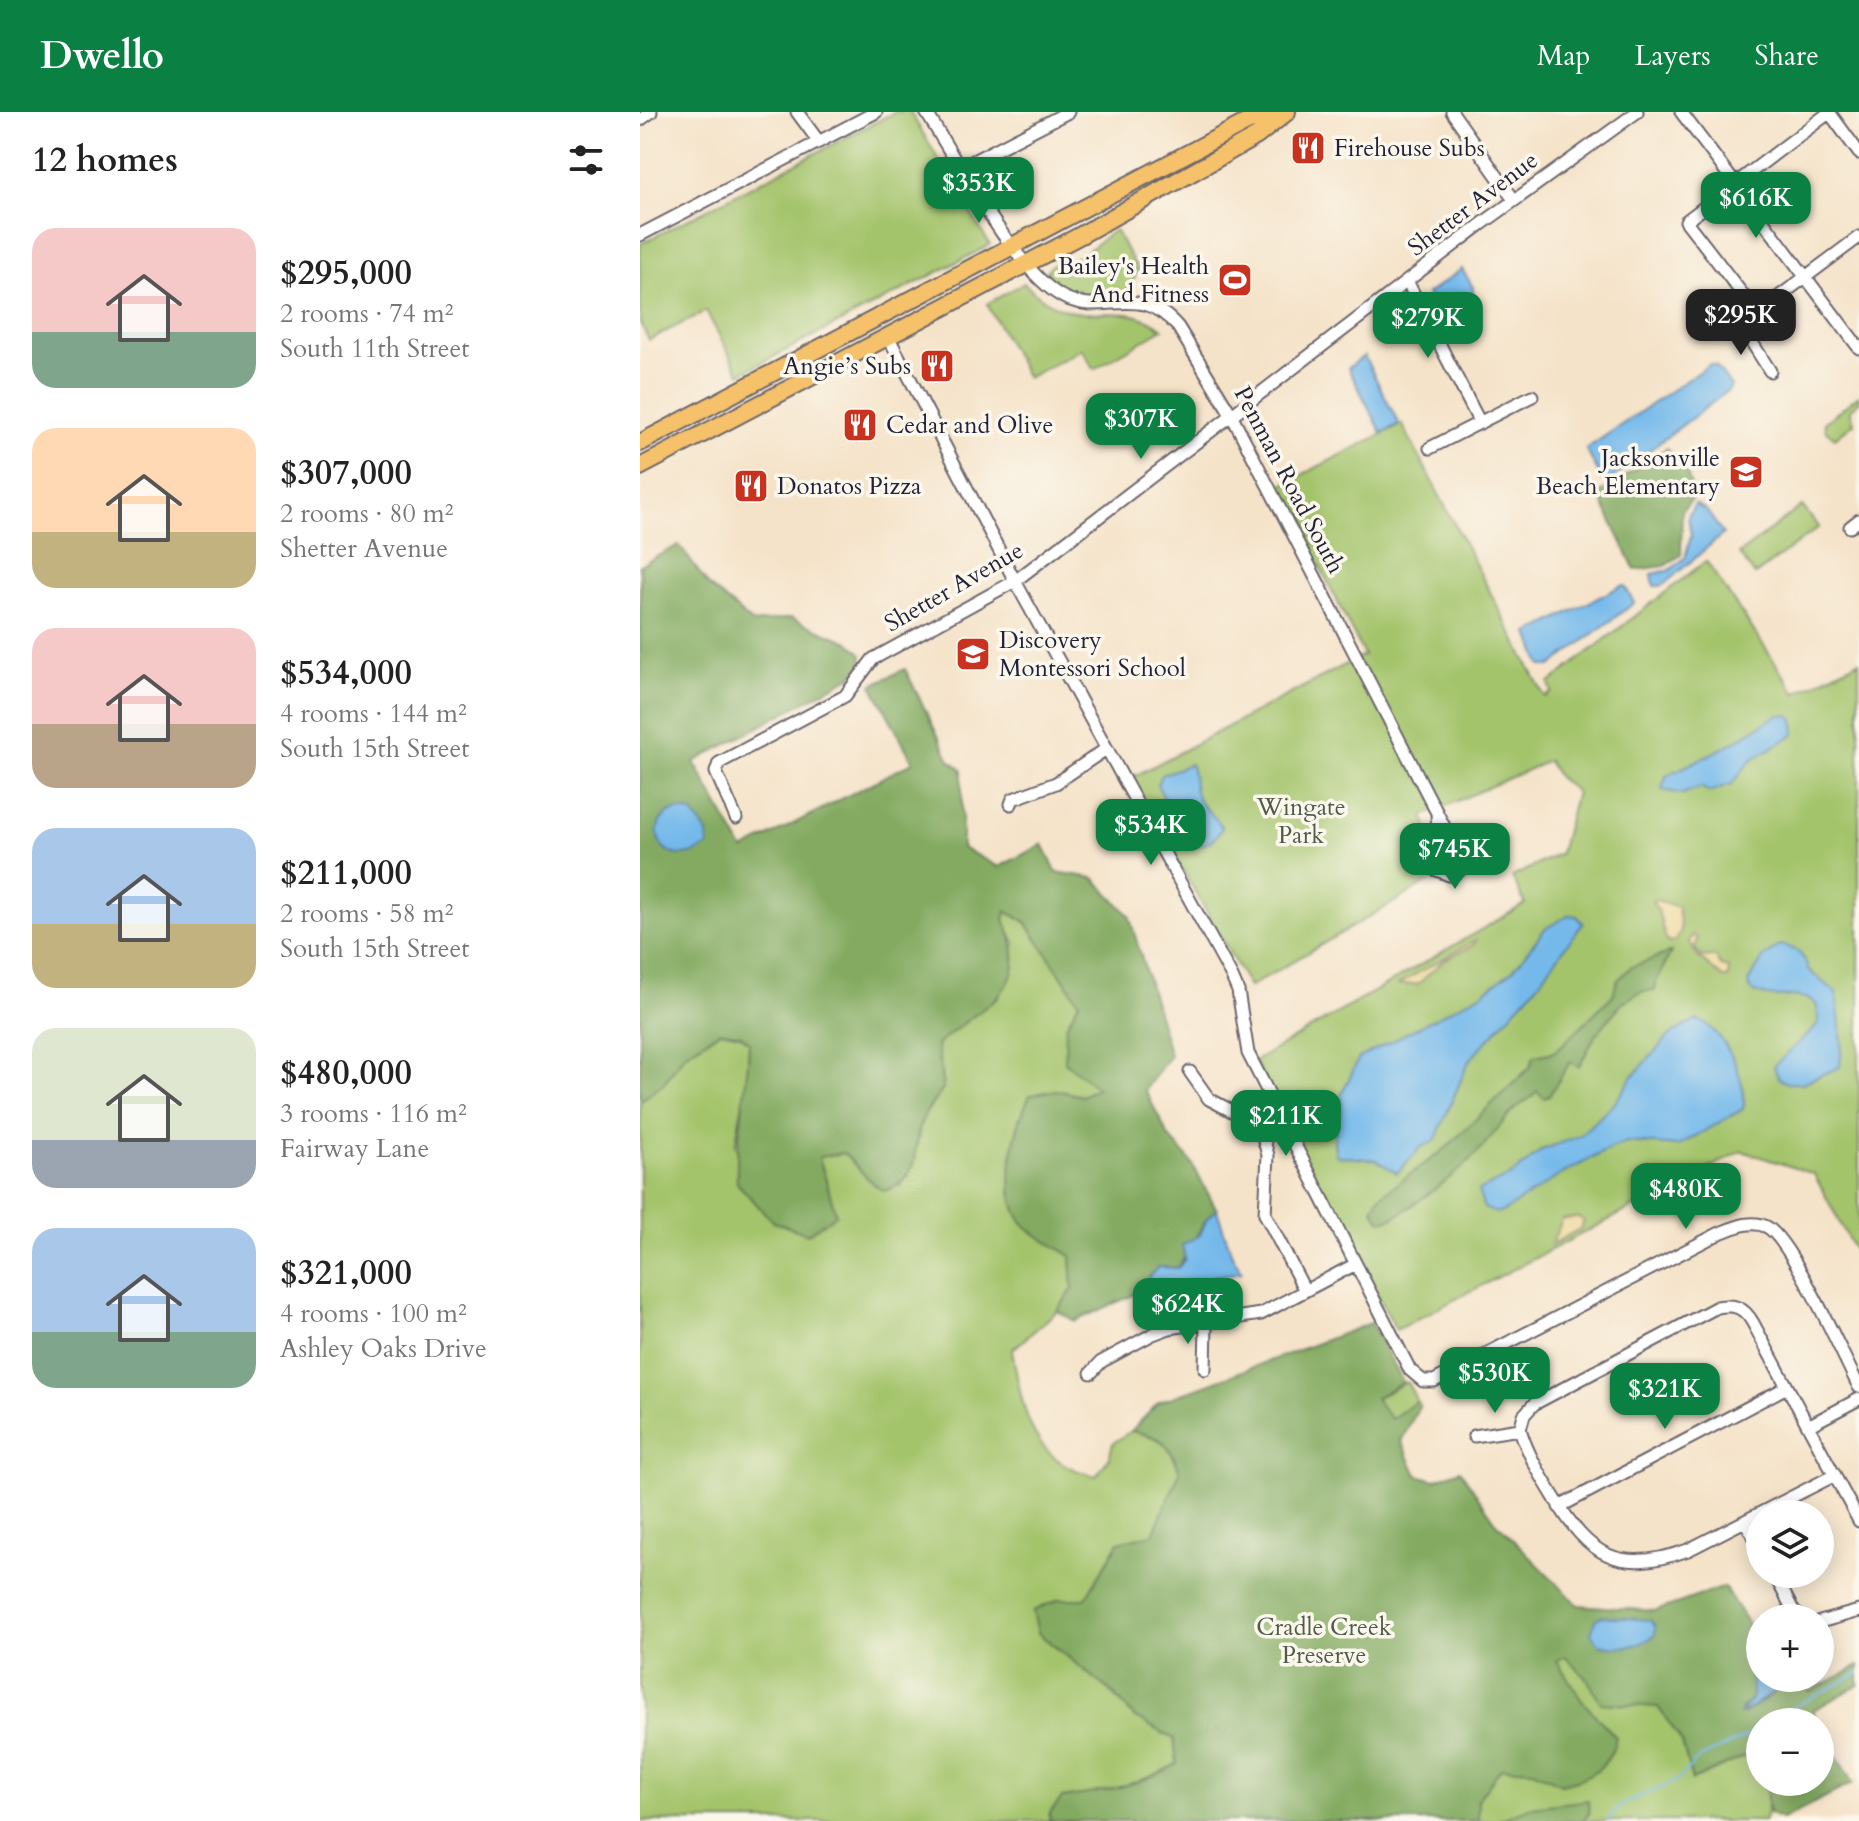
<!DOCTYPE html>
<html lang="en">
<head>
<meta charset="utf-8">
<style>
  :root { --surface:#fff; --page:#f2f2f2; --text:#222; --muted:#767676; --accent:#0b8043 }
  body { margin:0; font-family:Cardo,serif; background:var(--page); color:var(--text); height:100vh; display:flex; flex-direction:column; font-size:30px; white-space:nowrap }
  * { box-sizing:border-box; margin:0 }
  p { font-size:26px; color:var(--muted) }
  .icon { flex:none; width:44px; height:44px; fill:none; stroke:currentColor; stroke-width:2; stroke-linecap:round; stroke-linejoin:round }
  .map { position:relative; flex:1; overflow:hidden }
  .side { display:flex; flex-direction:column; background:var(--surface); width:640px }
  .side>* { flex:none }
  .buttons { position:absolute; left:1106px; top:1388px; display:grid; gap:16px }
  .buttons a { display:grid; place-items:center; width:88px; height:88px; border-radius:50%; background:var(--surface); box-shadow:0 4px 20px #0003; font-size:40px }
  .price { position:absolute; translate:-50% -68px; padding:0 18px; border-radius:16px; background:var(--accent); color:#fff; font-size:26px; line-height:52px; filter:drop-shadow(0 2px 4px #0008) }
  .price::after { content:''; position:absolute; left:50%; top:48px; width:24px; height:18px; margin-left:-12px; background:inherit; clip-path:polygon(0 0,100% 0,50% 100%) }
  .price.selected { background:#222; color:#fff }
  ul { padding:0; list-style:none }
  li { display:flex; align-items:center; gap:24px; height:200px; padding:0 32px }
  li span { display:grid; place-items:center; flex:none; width:224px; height:160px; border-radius:24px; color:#555 }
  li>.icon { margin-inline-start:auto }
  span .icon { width:96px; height:96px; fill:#fffc; stroke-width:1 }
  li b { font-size:34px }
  h2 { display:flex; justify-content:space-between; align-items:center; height:96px; padding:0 32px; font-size:34px }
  header { display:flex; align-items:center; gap:48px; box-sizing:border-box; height:112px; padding:0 40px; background:var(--accent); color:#fff }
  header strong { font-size:38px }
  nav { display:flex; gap:44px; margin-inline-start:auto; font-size:28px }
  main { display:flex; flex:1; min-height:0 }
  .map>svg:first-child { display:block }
  .green { fill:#a4c46c; stroke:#637354; stroke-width:2; fill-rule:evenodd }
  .forest { fill:#83aa60; stroke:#52664e; stroke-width:2 }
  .sand { fill:#eeda9e; stroke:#887e6c; stroke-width:2 }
  .water { fill:#75b9eb; stroke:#4c6e93; stroke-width:2 }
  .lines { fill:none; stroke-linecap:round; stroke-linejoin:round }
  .stream { stroke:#75b9eb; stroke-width:2 }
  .minor-casing { stroke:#6c666d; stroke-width:15 }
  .highway-casing { stroke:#6c666d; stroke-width:20 }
  .minor { stroke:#fff; stroke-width:11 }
  .highway { stroke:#f5c16b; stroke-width:16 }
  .labels { text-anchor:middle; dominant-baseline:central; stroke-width:7; stroke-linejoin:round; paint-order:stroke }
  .poi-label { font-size:24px; fill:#22223b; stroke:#fbf7ec; text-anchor:start }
  .street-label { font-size:24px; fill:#22223b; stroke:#fbf7ec }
  .park-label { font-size:24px; fill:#505b4c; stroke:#fbf7ec }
</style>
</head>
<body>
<header>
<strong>Dwello</strong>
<nav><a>Map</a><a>Layers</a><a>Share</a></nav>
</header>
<main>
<section class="side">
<h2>12 homes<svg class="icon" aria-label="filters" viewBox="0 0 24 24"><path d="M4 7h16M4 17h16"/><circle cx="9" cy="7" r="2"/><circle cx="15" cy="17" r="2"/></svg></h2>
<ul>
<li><span style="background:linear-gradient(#f6c9c9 65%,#7fa58c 0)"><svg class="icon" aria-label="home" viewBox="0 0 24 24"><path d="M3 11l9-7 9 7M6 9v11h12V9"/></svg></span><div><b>$295,000</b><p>2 rooms · 74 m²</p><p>South 11th Street</p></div></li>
<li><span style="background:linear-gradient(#ffd9b3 65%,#c2b280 0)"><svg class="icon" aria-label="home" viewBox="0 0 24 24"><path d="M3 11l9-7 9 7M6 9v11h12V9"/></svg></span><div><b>$307,000</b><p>2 rooms · 80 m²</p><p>Shetter Avenue</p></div></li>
<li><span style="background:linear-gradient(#f6c9c9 60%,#b9a48a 0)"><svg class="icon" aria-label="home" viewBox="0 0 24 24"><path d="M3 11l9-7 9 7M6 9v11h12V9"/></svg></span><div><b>$534,000</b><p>4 rooms · 144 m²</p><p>South 15th Street</p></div></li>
<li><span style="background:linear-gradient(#a9c7e8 60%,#c2b280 0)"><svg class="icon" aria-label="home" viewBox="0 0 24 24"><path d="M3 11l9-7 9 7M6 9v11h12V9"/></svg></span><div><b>$211,000</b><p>2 rooms · 58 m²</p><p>South 15th Street</p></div></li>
<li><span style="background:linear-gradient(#dfe7d0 70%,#9aa5b1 0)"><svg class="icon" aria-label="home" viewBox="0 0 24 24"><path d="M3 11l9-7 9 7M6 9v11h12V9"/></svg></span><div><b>$480,000</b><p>3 rooms · 116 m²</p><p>Fairway Lane</p></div></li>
<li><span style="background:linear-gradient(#a9c7e8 65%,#7fa58c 0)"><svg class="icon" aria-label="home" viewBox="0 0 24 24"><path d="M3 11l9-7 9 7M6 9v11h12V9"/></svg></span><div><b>$321,000</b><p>4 rooms · 100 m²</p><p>Ashley Oaks Drive</p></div></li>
</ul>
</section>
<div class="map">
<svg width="1219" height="1709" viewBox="0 0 1219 1709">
  <rect width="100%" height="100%" fill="#fbf7ec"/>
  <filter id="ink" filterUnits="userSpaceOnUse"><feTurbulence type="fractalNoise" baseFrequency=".0125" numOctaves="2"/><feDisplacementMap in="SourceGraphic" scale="16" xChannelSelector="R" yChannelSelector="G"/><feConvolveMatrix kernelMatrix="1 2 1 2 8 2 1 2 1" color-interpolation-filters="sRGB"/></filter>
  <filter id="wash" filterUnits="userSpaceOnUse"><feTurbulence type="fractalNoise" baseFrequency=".006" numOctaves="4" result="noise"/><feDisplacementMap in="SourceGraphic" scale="32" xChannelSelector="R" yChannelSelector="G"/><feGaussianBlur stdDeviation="1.8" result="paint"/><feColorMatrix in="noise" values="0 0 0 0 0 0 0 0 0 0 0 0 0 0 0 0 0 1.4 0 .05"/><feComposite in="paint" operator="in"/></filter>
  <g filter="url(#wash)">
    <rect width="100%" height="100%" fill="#f5e3c9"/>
    <path class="green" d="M 255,0 L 270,0 L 350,133 L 100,262 L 66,199 L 9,228 L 0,211 L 0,132 Z
      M 475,118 L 498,158 L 488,179 C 461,184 421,189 406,160 C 413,149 418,151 429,148 C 447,144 459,127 475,118 Z
      M 384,171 C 441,228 474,180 523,217 L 454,257 L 442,237 L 387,266 L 347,192 Z
      M 1219,283 L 1219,290 L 1210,298 L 1214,311 L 1195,326 L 1186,319 L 1184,311 Z
      M 762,312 L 905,585 L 912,580 L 909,571 L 1066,449 L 1156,581 L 1219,549 L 1219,1147 L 1174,1062 L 1102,1039 L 756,1218 L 615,949 L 885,792 L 872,765 L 920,741 L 936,680 L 918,665 L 908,649 L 783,704 L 791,723 C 780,742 781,749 790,769 L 609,875 L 491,666 L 724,543 L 640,374 Z
      M 1162,394 L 1179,415 L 1115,463 L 1099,442 Z
      M 366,799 L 386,810 L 439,890 L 426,914 L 444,965 L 458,976 L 442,984 L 416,978 L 379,1006 L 376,1029 L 396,1122 L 431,1144 L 433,1177 L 417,1199 L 372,1238 C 383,1296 388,1350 456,1364 L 469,1346 L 473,1331 L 491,1319 C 512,1323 541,1333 540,1361 C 539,1370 531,1382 529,1390 L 767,1270 L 777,1289 L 754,1332 L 771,1370 L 855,1424 L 1011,1558 L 1042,1630 L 1052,1668 L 1110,1642 L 1120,1650 L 1120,1670 L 1125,1670 C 1128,1683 1130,1697 1124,1709 L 942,1709 L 949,1702 L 918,1709 L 582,1709 L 536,1633 L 537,1652 C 499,1673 465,1680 422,1686 L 410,1701 L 409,1709 L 0,1709 L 0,989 L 23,972 L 45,942 L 81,919 L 100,923 L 109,930 L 108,961 L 95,1034 L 185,1072 L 178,1045 L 204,1041 L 232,1071 L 260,1074 L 273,1054 L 282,1006 L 303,977 L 297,933 L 325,906 L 358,885 L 375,831 L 364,808 ZM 419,1487 L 445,1487 L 495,1606 L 474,1582 L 398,1521 Z"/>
    <path class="forest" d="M 1027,336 L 1048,364 L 1054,385 L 1042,398 L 1041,443 L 1024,454 L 995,458 L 960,385 L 961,380 Z
      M 39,433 L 69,474 L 113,511 L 151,506 L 209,530 L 222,542 L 222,552 L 212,564 L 54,650 L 103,738 L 273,650 L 232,573 L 265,557 L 310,648 L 322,658 L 322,736 L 359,755 L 403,732 L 416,760 L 454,766 L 489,803 L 530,943 L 505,978 L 529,1025 L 550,1048 L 577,1098 L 567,1106 L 538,1156 L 518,1155 L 509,1165 L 509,1176 L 435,1209 L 417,1199 L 433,1177 L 431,1144 C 414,1133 387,1121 378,1103 C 361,1069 375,1015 390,983 L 416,978 L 442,984 L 457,976 L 425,950 L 426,914 L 439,890 L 386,810 L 366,799 L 364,808 C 398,879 342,891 297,933 L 303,977 C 297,986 289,994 284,1004 C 268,1033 287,1066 244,1079 L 232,1071 L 204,1041 L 179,1045 L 196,1102 L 168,1122 L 133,1110 L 97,1071 C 95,1023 108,978 109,930 L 101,923 L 80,919 L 45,942 L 23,972 L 0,989 L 0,453 Z
      M 1031,840 L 1016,870 L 1015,878 L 1000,880 L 982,891 L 955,924 L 939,955 L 930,950 L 909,984 L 904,986 L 897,979 C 889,990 876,993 869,1003 C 837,1043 822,1059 780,1088 C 768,1096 756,1107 741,1109 L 733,1097 L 739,1085 L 805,1037 L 890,955 L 894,944 L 914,940 L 923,932 L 973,883 L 977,869 L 991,855 Z
      M 731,1211 L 763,1270 L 735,1286 L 751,1307 L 777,1289 L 780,1293 L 761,1329 L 777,1363 L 795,1368 L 820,1358 L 855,1409 L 938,1493 L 1016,1499 L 1084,1475 L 1110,1515 L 1106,1544 L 1120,1550 L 1120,1555 L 1112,1555 L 1112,1586 L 1101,1597 L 1104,1602 L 1149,1570 L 1142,1566 L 1150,1566 L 1170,1579 L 1219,1554 L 1219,1573 L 1173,1598 L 1175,1610 L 1120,1610 L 1120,1650 L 1110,1642 L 1052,1668 L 1042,1630 L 1018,1595 L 961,1591 L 948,1568 L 925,1544 L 917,1549 L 942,1589 L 976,1625 C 971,1655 950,1666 921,1672 L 893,1658 L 861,1656 L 838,1687 L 838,1709 L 409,1709 L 410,1701 L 422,1686 C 465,1680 499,1673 537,1652 L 534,1627 L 495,1606 L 474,1582 L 398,1521 L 393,1499 L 419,1487 L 445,1487 L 479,1430 L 513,1422 L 540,1360 C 529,1329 522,1325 491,1319 L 519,1290 Z
      M 1180,1618 L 1213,1671 L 1142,1707 L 1129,1701 L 1125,1670 L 1180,1670 Z
      M 948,1688 L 949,1702 L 942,1709 L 857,1709 L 891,1695 Z"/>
    <path class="sand" d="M 1017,788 L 1038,795 L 1041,818 L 1036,829 L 1028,831 C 1020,816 1023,803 1012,789 Z
      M 1052,823 L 1057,826 L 1055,836 L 1061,845 L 1075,844 L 1081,854 L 1089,856 L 1088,866 L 1083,866 L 1058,845 L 1049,830 Z
      M 837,827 L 832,834 L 804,848 L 778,872 L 757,873 Z
      M 938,1105 L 944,1109 L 940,1117 L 911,1133 L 922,1108 Z"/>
    <path class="water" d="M 822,157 L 833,175 L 833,185 L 803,202 L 794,200 L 787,182 Z
      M 771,198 L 779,213 L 777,217 L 744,234 L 735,225 L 735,220 Z
      M 724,244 L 759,312 L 742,321 L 708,256 Z
      M 1070,252 L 1076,254 L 1091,274 L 1089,278 L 971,367 L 962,368 L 946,337 Z
      M 1055,392 L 1066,398 L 1083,422 L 1022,474 L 1014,474 L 1012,462 L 1030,458 L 1045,446 L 1051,424 L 1048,404 Z
      M 981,474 L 985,474 L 994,491 L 911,554 L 901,554 L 889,521 Z
      M 1138,603 L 1149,603 L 1154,608 L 1155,622 L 1111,648 L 1092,672 L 1069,680 L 1061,675 L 1043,682 L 1022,678 L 1026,664 L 1085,635 Z
      M 550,652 C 555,662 552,674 557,685 C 563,699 576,702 582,716 C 575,728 565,736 550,733 L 517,673 L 521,663 Z
      M 38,698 L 52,700 L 67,721 L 68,734 C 18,765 0,705 38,698 Z
      M 929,803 L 937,804 L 943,811 L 897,873 L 829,949 L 795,1029 L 781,1035 L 757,1061 L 736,1048 L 697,1044 C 692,1034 694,1009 701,1000 L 701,984 L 719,946 L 841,882 L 873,858 L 905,817 Z
      M 1140,833 C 1155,835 1165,842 1168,858 L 1196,880 L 1202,930 L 1200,955 L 1162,971 L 1147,971 L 1138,966 L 1134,954 L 1176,915 L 1179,906 L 1176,892 C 1158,875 1133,894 1110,877 L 1108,870 L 1123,846 Z
      M 1056,908 C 1082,912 1110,973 1103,997 L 1038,1034 L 987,1030 L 971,1036 L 922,1062 L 864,1099 L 856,1101 L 844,1096 L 838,1079 L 872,1063 L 902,1038 L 939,1024 L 974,992 L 992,965 L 1030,923 Z
      M 577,1098 L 592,1143 L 602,1160 L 548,1169 L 514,1181 L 509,1176 L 509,1165 L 518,1155 L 538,1156 L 545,1147 L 542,1133 L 560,1123 L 567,1106 Z
      M 962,1504 L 1010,1508 L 1015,1514 L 1015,1523 C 998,1537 978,1536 958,1532 L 951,1521 L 955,1508 Z
      M 1112,1555 L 1120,1555 L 1120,1566 L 1142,1566 L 1149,1570 L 1099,1603 L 1112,1586 Z"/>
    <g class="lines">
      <path class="stream" d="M 1125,1610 L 1219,1561
        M 968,1709 C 976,1687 1020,1680 1037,1668 C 1046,1662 1050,1652 1060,1646 C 1075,1637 1110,1626 1120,1615"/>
    </g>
  </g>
  <g filter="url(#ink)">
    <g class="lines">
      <g class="minor-casing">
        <path id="minor" d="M 157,0 L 179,30
          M 286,0 C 315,46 379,165 425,186 C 467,205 498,169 538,215 L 591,302 L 809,724 L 821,733 L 826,748 L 819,759 L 809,763 L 794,757 L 788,749 L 790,735 L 798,723 L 797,700
          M 812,0 L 874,88
          M 1041,0 L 1219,236
          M 1189,0 L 1219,41
          M 0,8 L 11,0
          M 322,55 L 428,0
          M 0,123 L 236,0
          M 767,169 L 840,311
          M 1117,201 L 1046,109 L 1190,0
          M 249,226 L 375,469 L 592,865 L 598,879 L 608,941 L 770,1258 L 783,1269 L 794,1269 L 1080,1121 C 1095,1115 1112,1107 1127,1115 C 1152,1129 1203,1244 1219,1275
          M 1130,259 L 1101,213 L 1219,125
          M 790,336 L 892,284
          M 1210,415 L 1219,408
          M 371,692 L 373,687 L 416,671 L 466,637
          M 96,706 L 76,660 L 79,651 L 205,584 L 233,547 L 375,469 L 839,114 L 997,0
          M 550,960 L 569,987 L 603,1005 L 623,1025 L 628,1043 L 625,1102 L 664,1177
          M 565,1257 L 566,1211
          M 451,1261 L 461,1250 L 513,1222 L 529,1216 L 621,1202 L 714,1153
          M 1168,1314 L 1219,1287
          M 880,1317 L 884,1303 L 894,1292 L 1077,1195 C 1095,1192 1104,1195 1113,1211 L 1219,1409
          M 880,1317 C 887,1341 901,1364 914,1385 C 949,1444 979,1463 1048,1438 L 1195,1363
          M 834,1324 L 880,1317
          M 919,1395 L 1147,1275
          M 1105,1409 L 1120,1436
          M 1134,1462 L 1154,1500 L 1163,1506
          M 1180,1510 L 1219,1499"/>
      </g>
      <g class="highway-casing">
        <path id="highway" d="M 0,331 L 607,10 L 633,0
          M 0,355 L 441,123 L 617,24 L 647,0"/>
      </g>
      <use href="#minor" class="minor"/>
      <use href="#highway" class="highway"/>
    </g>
  </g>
  <defs>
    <g id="restaurant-square" transform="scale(1.8)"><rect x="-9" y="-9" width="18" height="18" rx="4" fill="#c8321e" stroke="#fbf7ec"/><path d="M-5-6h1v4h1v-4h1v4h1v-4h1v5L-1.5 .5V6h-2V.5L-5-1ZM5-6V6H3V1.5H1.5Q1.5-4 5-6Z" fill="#fff"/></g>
    <g id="stadium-square" transform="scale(1.8)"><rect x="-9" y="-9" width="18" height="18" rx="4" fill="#c8321e" stroke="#fbf7ec"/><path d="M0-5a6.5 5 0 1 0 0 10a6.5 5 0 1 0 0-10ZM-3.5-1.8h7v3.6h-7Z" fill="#fff"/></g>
    <g id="school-square" transform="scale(1.8)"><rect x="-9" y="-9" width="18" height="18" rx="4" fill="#c8321e" stroke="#fbf7ec"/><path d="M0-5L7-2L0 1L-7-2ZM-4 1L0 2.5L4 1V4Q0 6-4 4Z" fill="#fff"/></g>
  </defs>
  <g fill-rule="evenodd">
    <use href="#restaurant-square" x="668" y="36"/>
    <use href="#stadium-square" x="595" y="168"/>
    <use href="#restaurant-square" x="297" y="254"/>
    <use href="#restaurant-square" x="220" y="313"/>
    <use href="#school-square" x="1106" y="360"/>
    <use href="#restaurant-square" x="111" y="374"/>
    <use href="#school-square" x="333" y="542"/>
  </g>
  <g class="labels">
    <g class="poi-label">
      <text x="694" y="36">Firehouse Subs</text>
      <text x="569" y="154" text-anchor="end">Bailey's Health<tspan x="569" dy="28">And Fitness</tspan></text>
      <text x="271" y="254" text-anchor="end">Angie’s Subs</text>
      <text x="246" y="313">Cedar and Olive</text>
      <text x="1080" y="346" text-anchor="end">Jacksonville<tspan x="1080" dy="28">Beach Elementary</tspan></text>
      <text x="137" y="374">Donatos Pizza</text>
      <text x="359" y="528">Discovery<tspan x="359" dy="28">Montessori School</tspan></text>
    </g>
    <g class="street-label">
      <text transform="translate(833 92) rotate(-37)">Shetter Avenue</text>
      <text transform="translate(649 368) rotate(62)">Penman Road South</text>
      <text transform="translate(314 475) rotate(-30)">Shetter Avenue</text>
    </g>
    <g class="park-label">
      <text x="661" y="695">Wingate<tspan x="661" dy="28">Park</tspan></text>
      <text x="684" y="1515">Cradle Creek<tspan x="684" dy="28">Preserve</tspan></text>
    </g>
  </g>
</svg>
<div class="buttons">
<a><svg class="icon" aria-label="layers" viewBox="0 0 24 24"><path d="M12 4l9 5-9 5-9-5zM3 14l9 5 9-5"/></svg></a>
<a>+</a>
<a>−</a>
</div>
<b class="price" style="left:339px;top:113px">$353K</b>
<b class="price" style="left:1116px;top:128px">$616K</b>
<b class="price selected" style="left:1101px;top:245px">$295K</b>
<b class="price" style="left:788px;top:248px">$279K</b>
<b class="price" style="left:501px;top:349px">$307K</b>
<b class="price" style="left:511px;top:755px">$534K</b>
<b class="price" style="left:815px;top:779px">$745K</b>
<b class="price" style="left:646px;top:1046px">$211K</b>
<b class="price" style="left:1046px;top:1119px">$480K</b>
<b class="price" style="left:548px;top:1234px">$624K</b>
<b class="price" style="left:855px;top:1303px">$530K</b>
<b class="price" style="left:1025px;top:1319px">$321K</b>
</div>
</main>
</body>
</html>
